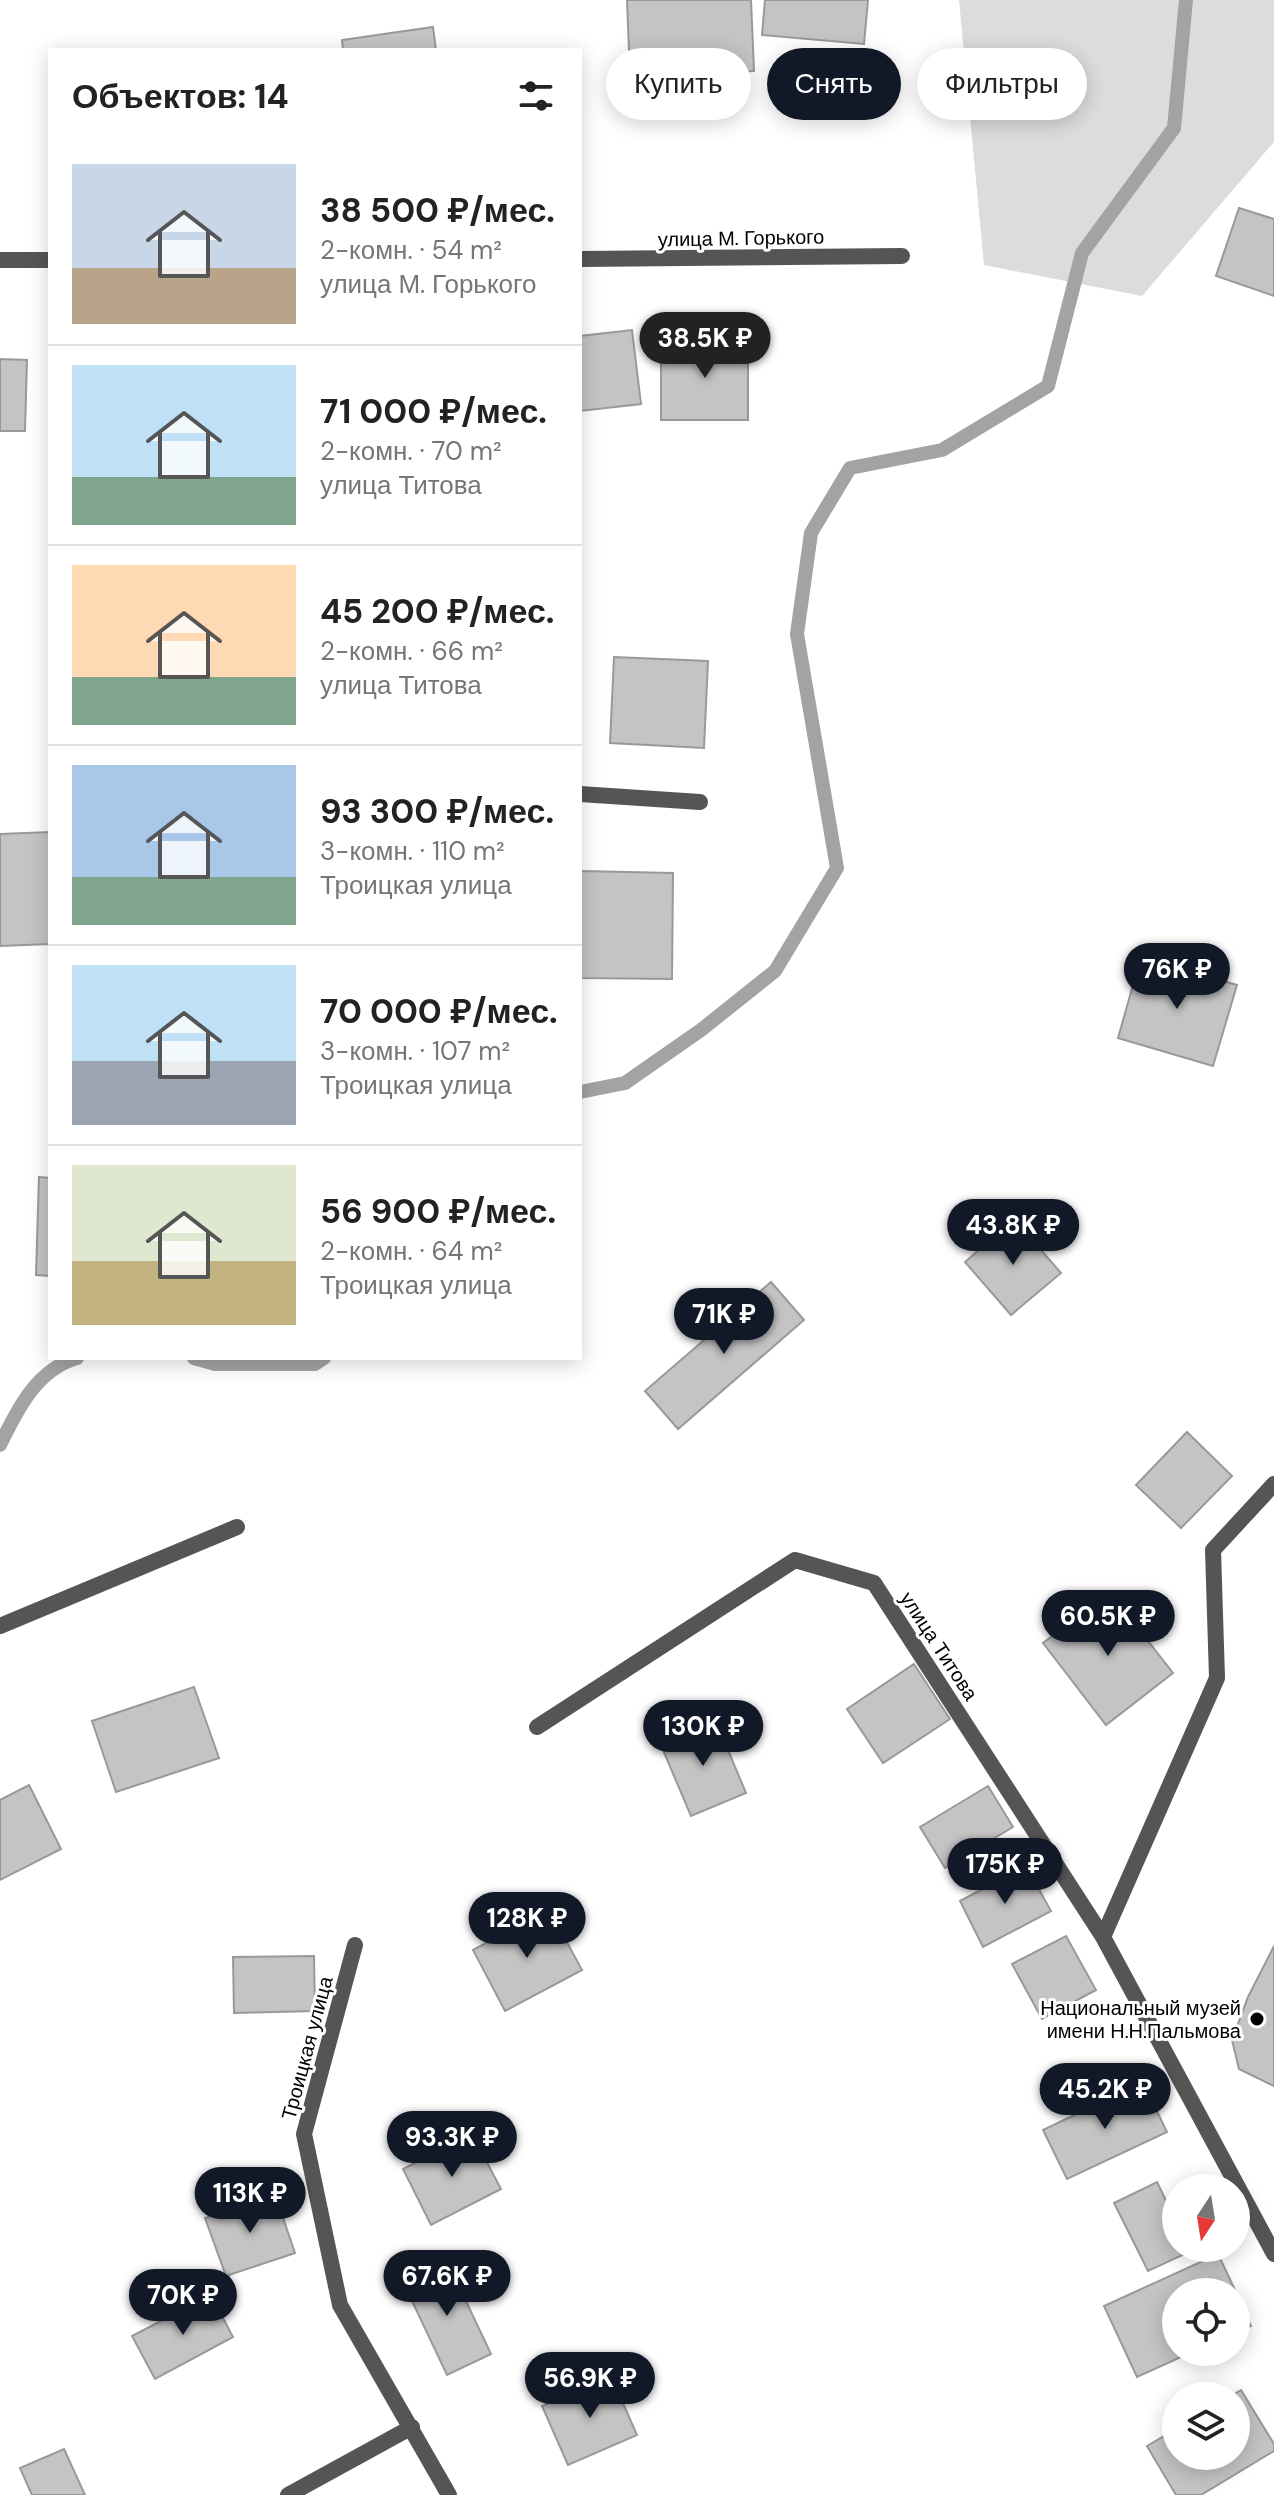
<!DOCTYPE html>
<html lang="ru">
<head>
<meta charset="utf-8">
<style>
  :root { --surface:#fff; --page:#f2f2f2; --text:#222; --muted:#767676; --line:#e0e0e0; --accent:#111827 }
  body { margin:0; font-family:"DM Sans",sans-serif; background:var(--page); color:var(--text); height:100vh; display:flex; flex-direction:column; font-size:30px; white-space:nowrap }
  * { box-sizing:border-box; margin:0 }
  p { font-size:26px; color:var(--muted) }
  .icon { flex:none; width:44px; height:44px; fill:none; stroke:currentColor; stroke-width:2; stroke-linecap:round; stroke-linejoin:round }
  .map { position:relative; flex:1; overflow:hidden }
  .panel { position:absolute; left:48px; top:48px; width:534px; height:1312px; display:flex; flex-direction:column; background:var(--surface); border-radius:0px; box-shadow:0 4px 20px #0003 }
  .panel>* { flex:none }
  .banner { position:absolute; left:606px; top:48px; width:548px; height:72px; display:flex; gap:16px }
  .needle { width:52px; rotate:192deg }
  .buttons { position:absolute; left:1162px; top:2174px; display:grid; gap:16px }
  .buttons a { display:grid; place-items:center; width:88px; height:88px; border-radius:50%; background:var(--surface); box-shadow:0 4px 20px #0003; font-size:40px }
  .price { position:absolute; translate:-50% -68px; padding:0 18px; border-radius:28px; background:var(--accent); color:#fff; font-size:26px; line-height:52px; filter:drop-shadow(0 2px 4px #0008) }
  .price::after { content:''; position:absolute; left:50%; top:48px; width:24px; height:18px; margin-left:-12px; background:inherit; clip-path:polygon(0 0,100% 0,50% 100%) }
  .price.selected { background:#222; color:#fff }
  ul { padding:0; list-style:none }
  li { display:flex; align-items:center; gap:24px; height:200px; padding:0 24px }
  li+li { border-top:2px solid var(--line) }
  li span { display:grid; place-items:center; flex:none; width:224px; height:160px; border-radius:0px; color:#555 }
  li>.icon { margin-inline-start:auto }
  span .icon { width:96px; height:96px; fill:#fffc; stroke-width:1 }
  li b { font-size:34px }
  h2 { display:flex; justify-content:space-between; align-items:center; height:96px; padding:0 24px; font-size:34px }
  .chip { padding:0 28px; border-radius:36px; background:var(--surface); box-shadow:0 4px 20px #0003; font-size:28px; line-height:72px }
  .chip.selected { background:var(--accent); color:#fff }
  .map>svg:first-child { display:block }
  .green { fill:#dcdcdc }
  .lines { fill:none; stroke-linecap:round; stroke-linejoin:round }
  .stream { stroke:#a3a3a3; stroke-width:14 }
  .building { fill:#c4c4c4; stroke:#999; stroke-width:2 }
  .street { stroke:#555; stroke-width:16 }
  .poi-dot { fill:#000; stroke:#fff; stroke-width:3 }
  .labels { text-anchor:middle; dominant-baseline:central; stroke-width:6; stroke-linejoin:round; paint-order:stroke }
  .street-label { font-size:20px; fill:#000; stroke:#fff }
  .poi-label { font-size:20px; fill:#000; stroke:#fff; text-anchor:end }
</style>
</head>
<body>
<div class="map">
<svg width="1274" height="2495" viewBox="0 0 1274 2495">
  <rect width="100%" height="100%" fill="#fff"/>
  <path class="green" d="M 959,0 L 1274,0 L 1274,142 L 1142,296 L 984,265 Z"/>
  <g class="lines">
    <path class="stream" d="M 580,1092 L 625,1083 L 701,1030 L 775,971 L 837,868 L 797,634 L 811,533 L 850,468 L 942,450 L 1048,386 L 1082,253 L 1174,128 L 1186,0
      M 194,1358 L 215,1364 L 315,1364 L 324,1358
      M 0,1445 C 17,1410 37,1369 77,1358"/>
  </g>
  <path class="building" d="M 627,0 L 751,0 L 754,71 L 630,77 Z
    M 765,0 L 868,0 L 864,44 L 762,35 Z
    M 433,27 L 436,50 L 343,50 L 342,40 Z
    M 1239,208 L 1274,219 L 1274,296 L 1216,276 Z
    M 632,330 L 641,404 L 580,411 L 580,336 Z
    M 748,339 L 748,420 L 661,420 L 661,340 Z
    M 0,359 L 27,360 L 25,431 L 0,431 Z
    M 614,657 L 708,661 L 704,748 L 610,743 Z
    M 50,832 L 50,944 L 0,946 L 0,834 Z
    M 581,871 L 673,873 L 672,979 L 580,978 Z
    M 1141,957 L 1237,985 L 1213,1066 L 1118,1038 Z
    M 39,1177 L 50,1178 L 50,1276 L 36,1275 Z
    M 1014,1219 L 1061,1273 L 1011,1315 L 965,1262 Z
    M 771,1282 L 804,1320 L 678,1429 L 645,1391 Z
    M 1187,1432 L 1232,1476 L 1181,1528 L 1136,1485 Z
    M 1110,1592 L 1173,1673 L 1106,1725 L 1043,1643 Z
    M 914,1664 L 950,1719 L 883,1763 L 847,1709 Z
    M 194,1687 L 219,1758 L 116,1792 L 92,1721 Z
    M 715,1719 L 746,1793 L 691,1816 L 660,1743 Z
    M 29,1785 L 61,1849 L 0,1880 L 0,1800 Z
    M 988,1786 L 1013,1827 L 945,1868 L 920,1827 Z
    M 1026,1866 L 1051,1911 L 983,1947 L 960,1901 Z
    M 549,1909 L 582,1970 L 505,2011 L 473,1950 Z
    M 1066,1936 L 1096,1990 L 1042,2019 L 1012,1964 Z
    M 1274,1946 L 1274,2086 L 1239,2069 L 1232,2040 L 1248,1997 Z
    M 314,1956 L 315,2011 L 234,2013 L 233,1957 Z
    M 1143,2082 L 1167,2132 L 1067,2179 L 1043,2130 Z
    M 472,2134 L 501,2189 L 431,2225 L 403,2169 Z
    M 1157,2182 L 1176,2221 L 1176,2248 L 1189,2248 L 1191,2251 L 1148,2271 L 1114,2203 Z
    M 275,2194 L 295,2253 L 226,2276 L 205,2218 Z
    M 1218,2254 L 1236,2292 L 1176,2292 L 1176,2352 L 1192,2352 L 1137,2377 L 1104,2306 Z
    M 447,2261 L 491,2354 L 447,2375 L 403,2282 Z
    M 1236,2293 L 1251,2326 L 1236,2332 Z
    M 211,2295 L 233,2337 L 155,2379 L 132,2336 Z
    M 611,2376 L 637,2435 L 568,2465 L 542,2406 Z
    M 1241,2390 L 1274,2444 L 1274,2451 L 1201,2495 L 1176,2495 L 1147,2446 L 1176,2429 L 1176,2456 L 1236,2456 L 1236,2396 L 1231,2396 Z
    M 64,2449 L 85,2495 L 32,2495 L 20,2468 Z"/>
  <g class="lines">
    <path class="street" d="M 580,259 L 902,256
      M 0,260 L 50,260
      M 580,794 L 700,802
      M 0,1626 L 237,1527
      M 537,1727 L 795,1560 L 874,1583 L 1103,1937 L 1274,2254
      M 1103,1937 L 1217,1678 L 1213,1550 L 1274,1484
      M 355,1945 L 304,2134 L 340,2305 L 449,2495
      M 288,2495 L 412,2427"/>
  </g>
  <circle class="poi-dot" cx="1257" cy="2019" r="8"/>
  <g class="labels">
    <g class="street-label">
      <text transform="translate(741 238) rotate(-1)">улица М. Горького</text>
      <text transform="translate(939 1646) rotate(57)">улица Титова</text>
      <text transform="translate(307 2048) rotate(-75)">Троицкая улица</text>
    </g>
    <g class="poi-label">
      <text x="1241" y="2008">Национальный музей<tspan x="1241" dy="23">имени Н.Н.Пальмова</tspan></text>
    </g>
  </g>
</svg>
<div class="buttons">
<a><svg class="needle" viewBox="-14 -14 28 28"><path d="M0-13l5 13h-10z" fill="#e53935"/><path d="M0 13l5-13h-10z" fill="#767676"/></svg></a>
<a><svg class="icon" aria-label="locate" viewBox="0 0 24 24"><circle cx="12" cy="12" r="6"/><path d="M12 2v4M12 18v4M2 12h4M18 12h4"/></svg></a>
<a><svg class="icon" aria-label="layers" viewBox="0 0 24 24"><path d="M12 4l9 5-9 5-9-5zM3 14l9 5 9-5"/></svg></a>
</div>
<b class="price selected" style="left:705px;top:380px">38.5K ₽</b>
<b class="price" style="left:1177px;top:1011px">76K ₽</b>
<b class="price" style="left:1013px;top:1267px">43.8K ₽</b>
<b class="price" style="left:724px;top:1356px">71K ₽</b>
<b class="price" style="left:1108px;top:1658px">60.5K ₽</b>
<b class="price" style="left:703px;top:1768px">130K ₽</b>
<b class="price" style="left:1005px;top:1906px">175K ₽</b>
<b class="price" style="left:527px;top:1960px">128K ₽</b>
<b class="price" style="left:1105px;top:2131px">45.2K ₽</b>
<b class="price" style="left:452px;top:2179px">93.3K ₽</b>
<b class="price" style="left:250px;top:2235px">113K ₽</b>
<b class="price" style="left:447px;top:2318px">67.6K ₽</b>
<b class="price" style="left:183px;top:2337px">70K ₽</b>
<b class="price" style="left:590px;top:2420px">56.9K ₽</b>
<div class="banner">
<a class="chip">Купить</a>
<a class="chip selected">Снять</a>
<a class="chip">Фильтры</a>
</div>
<section class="panel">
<h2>Объектов: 14<svg class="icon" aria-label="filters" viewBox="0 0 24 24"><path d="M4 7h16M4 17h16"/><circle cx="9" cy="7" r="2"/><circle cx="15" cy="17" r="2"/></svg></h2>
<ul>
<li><span style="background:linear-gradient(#c9d6e8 65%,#b9a48a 0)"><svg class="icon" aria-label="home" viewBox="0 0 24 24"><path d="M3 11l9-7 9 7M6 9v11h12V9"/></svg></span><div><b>38 500 ₽/мес.</b><p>2-комн. · 54 m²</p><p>улица М. Горького</p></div></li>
<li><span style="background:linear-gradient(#bfe0f5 70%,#7fa58c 0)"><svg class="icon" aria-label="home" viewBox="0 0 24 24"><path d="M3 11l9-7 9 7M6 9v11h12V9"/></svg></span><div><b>71 000 ₽/мес.</b><p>2-комн. · 70 m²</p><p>улица Титова</p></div></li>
<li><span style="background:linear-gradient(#ffd9b3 70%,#7fa58c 0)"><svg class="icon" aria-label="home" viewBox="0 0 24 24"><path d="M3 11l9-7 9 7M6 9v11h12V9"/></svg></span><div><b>45 200 ₽/мес.</b><p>2-комн. · 66 m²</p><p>улица Титова</p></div></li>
<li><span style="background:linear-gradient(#a9c7e8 70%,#7fa58c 0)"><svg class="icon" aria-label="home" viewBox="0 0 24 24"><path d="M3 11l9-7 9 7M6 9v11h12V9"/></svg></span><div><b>93 300 ₽/мес.</b><p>3-комн. · 110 m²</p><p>Троицкая улица</p></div></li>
<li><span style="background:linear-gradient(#bfe0f5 60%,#9aa5b1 0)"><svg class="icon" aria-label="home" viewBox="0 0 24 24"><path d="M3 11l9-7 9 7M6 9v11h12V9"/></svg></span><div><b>70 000 ₽/мес.</b><p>3-комн. · 107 m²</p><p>Троицкая улица</p></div></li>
<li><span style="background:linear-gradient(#dfe7d0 60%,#c2b280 0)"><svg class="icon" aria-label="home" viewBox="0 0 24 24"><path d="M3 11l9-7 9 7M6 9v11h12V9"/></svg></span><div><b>56 900 ₽/мес.</b><p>2-комн. · 64 m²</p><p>Троицкая улица</p></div></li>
</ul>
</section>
</div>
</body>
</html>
